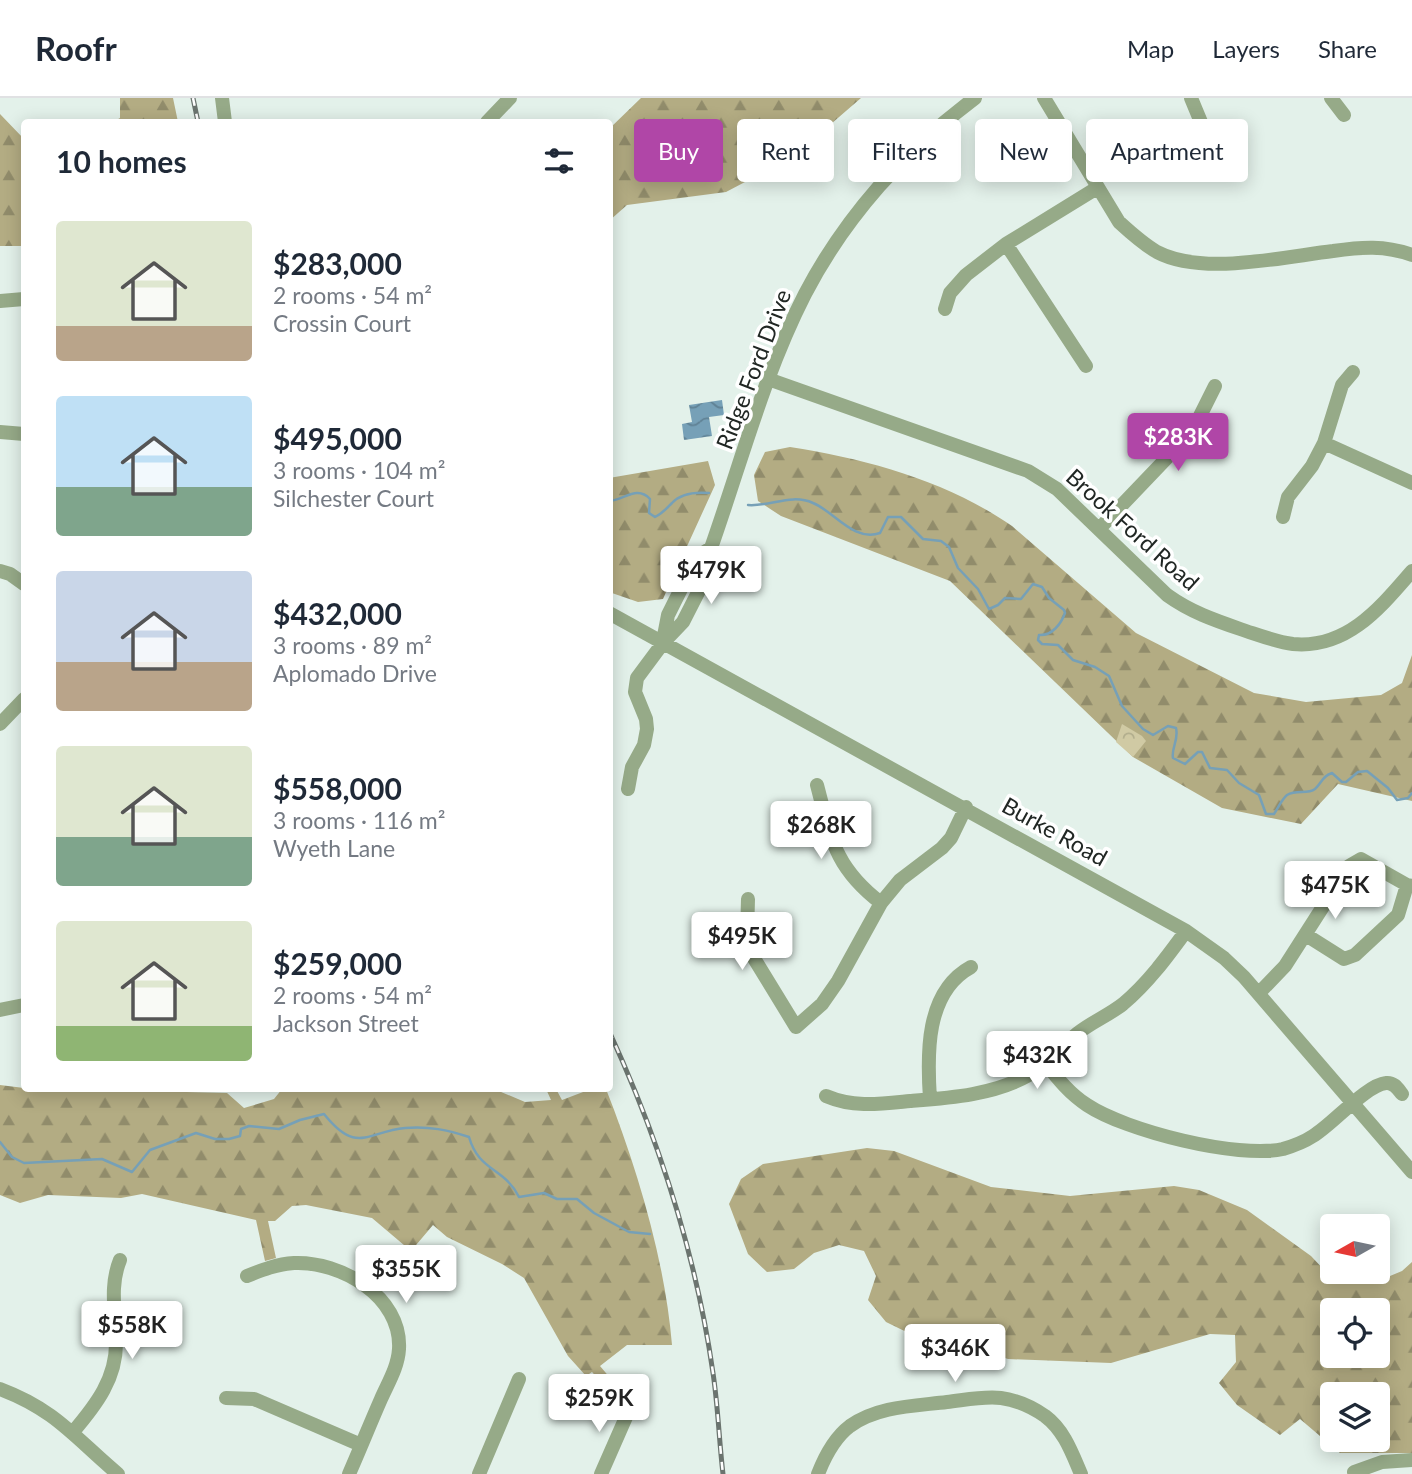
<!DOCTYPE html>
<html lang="en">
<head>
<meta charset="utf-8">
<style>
  :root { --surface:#fff; --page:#f6f6f7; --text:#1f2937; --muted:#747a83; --line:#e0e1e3; --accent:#b046a7 }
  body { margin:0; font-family:Lato,sans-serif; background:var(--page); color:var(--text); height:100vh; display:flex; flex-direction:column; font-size:26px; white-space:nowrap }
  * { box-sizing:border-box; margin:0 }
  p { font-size:23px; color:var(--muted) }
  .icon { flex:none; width:38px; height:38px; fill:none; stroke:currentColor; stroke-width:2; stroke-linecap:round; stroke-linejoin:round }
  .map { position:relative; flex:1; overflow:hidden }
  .panel { position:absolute; left:21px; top:21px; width:592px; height:973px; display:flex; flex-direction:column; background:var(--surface); border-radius:7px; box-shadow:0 4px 18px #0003 }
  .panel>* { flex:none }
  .hud { position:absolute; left:634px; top:21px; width:665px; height:63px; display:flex; gap:14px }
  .needle { width:46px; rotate:261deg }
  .fabs { position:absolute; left:1320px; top:1116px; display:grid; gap:14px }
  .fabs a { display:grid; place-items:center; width:70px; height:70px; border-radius:7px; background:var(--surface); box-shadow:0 4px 18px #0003; font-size:35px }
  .price { position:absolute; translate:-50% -60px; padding:0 16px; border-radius:7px; background:#fff; color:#222; font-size:23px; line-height:46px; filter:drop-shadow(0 2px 4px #0008) }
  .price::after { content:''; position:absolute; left:50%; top:42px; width:21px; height:16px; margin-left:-10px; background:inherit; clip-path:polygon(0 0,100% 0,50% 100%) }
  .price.current { background:var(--accent); color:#fff }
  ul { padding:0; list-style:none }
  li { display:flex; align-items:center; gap:21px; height:175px; padding:0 35px }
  li span { display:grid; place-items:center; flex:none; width:196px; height:140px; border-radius:7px; color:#555 }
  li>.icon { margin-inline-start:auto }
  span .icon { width:84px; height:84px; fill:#fffc; stroke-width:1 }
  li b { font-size:30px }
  h2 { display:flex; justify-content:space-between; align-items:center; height:84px; padding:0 35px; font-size:30px }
  .tag { padding:0 24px; border-radius:7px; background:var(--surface); box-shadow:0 4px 18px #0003; font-size:24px; line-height:63px }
  .tag.current { background:var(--accent); color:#fff }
  header { display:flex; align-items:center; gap:42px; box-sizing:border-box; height:98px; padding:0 35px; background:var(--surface); border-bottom:2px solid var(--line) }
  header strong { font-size:33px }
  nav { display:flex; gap:38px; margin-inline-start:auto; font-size:24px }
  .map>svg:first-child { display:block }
  .forest { fill:url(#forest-firs); fill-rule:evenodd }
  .park { fill:url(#park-crowns) }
  .water { fill:url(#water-waves) }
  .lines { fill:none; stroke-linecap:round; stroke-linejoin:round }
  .stream { stroke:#76a0b7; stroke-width:2.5 }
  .minor { stroke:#96aa88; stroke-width:14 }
  .rail-casing { stroke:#6b746f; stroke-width:5 }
  .rail { stroke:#fff; stroke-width:2.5; stroke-dasharray:8; stroke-linecap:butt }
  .labels { text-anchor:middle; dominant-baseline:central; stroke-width:7; stroke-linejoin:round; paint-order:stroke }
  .street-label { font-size:23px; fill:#212724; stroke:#fff }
</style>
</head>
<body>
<header>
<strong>Roofr</strong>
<nav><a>Map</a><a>Layers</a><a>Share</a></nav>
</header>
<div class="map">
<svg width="1412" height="1376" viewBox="0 0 1412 1376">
  <defs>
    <pattern id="forest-firs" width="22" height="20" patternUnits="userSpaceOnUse" patternTransform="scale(1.75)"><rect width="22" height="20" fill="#b3ac83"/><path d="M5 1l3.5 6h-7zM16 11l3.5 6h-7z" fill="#918c6b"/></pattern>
    <pattern id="park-crowns" width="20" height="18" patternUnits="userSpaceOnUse" patternTransform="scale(1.75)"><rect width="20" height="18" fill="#d0caa4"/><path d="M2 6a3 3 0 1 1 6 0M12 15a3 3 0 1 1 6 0" fill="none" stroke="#b2ae8d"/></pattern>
    <pattern id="water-waves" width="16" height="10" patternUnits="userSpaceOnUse" patternTransform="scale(1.75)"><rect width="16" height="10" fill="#76a0b7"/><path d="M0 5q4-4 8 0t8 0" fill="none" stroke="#608295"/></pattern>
  </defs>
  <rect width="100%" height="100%" fill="#e3f1ea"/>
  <path class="forest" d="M 120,0 L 173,0 L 178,24 L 113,24 L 120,20 Z
    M 641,0 L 861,0 L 794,58 L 726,94 L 627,107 L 609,123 L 609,31 Z
    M 0,16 L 24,41 L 24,148 L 0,148 Z
    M 790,349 C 867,361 947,383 1012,428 L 1136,535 L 1254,595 L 1306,604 L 1381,597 L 1402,585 L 1412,557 L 1412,703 L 1338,686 L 1301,726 L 1222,710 L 1133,659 L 950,483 L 781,418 L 758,403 L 754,377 L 765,354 Z
    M 708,363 L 715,387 L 663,501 L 638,504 L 609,494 L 609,380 Z
    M 0,987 L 24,990 L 227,995 L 244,1010 L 274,1001 L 282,991 L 494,991 L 525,1004 L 551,1002 L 546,991 L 556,991 L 562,1002 L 591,991 L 606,991 C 637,1070 665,1162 672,1247 L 627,1247 L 600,1268 L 622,1294 L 615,1299 L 592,1274 L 586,1278 L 568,1258 L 524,1180 L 502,1166 L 447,1139 L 433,1127 L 411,1153 L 372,1120 L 306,1107 L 292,1108 L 275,1123 L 268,1123 L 276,1160 L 265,1163 L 256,1122 L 142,1096 L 121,1100 L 48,1097 L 20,1105 L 0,1097 Z
    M 867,1050 L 894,1053 L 991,1089 L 1070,1098 L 1174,1088 L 1199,1092 L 1247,1112 L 1311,1158 L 1328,1176 L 1353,1185 L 1378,1183 L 1402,1173 L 1412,1164 L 1412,1355 L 1340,1355 L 1300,1321 L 1280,1337 L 1237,1307 L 1219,1285 L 1236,1264 L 1235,1237 L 1210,1236 L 1111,1265 L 1008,1261 L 983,1253 L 931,1246 L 886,1224 L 868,1202 L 876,1178 L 864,1153 L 839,1147 L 814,1155 L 794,1171 L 767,1174 L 748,1156 L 729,1106 L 741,1081 L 763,1066 ZM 1332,1213 L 1377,1213 L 1377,1258 L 1332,1258 ZM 1332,1297 L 1377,1297 L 1377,1342 L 1332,1342 Z"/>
  <path class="park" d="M 1122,626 L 1142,638 L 1146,643 L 1133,659 L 1116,644 Z"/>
  <path class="water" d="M 722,302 L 724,317 L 709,319 L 712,338 L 684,342 L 682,326 L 692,324 L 689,307 Z"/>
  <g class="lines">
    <path class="stream" d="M 609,403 C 624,402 637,387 650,401 L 649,415 L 655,419 C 663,415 666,411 672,405 C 681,395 697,394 709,395
      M 748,407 C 770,409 791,395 813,405 C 835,414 853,444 880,435 L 888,419 L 901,419 L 923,441 L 941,443 L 949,449 L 958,470 L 978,491 L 989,511 L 998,507 L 1005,500 L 1021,501 L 1033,486 L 1042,489 L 1049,500 L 1064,512 L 1065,515 C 1061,526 1052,538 1039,537 L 1038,542 L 1042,546 L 1058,547 L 1073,562 L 1095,569 L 1109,578 L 1122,608 L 1143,631 L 1153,637 L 1168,628 L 1176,630 C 1179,642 1171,650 1173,660 L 1185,666 L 1198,654 L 1202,654 L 1210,670 L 1227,672 L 1239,685 L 1259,697 L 1266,716 L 1274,716 C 1278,710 1282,701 1287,697 C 1297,691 1307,697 1315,691 C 1322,685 1322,678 1332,675 L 1342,684 L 1346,684 L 1358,674 L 1367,673 L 1388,690 L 1397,702 L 1408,700 L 1412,695
      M 0,1044 L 12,1059 L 24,1065 L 102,1061 L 132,1074 L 150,1052 L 196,1035 L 215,1041 L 229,1041 L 240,1038 L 241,1031 L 249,1028 L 279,1031 L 300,1022 L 324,1016 C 357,1057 366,1034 405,1030 C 429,1028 448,1032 469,1039 C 479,1074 504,1069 519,1099 L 544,1095 L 557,1101 L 577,1101 L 594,1115 L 629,1134 L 650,1136"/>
    <path class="minor" d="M 222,0 L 225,24
      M 1044,0 L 1119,124 C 1131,135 1143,146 1157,154 C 1202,178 1283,159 1333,153 C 1361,149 1385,147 1412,157
      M 1191,0 L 1203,29
      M 1331,0 L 1344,17
      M 487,24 L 510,0
      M 1006,146 L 1086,268
      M 0,203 L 24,201
      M 945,211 L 950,195 L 966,177 L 1006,146 L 1097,90
      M 768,281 L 1028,373 L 1057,391 L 1167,497 C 1192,515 1217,523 1246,533 C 1261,538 1277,544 1293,546 C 1347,551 1380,510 1412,473
      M 0,334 L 24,336
      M 1324,345 L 1412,385
      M 1283,419 L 1288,399 L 1312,368 L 1324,345 L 1342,287 L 1353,274
      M 1099,431 L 1184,342 L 1198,322 L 1215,288
      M 0,473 L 10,476 L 24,486
      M 609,515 L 1186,833 L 1224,860 L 1244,879 L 1412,1074
      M 663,543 L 668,517 L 697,459 L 711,450
      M 0,626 L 24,601
      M 817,687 C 831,740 834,769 881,805
      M 628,691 L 632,669 L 644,647 L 647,631 L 646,621 L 635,594 L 637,580 L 663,545 L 683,524 L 710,471 L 711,450 C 741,365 764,276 805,196 C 845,119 906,51 975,0
      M 748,801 L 747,838 L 752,857 L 796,929 L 822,906 L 838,883 L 881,805 L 900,782 L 942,750 L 951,740 L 966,709
      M 1306,837 L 1344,861 L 1355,857 L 1398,817 L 1407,787
      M 1259,895 L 1285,868 L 1349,768 L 1361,761 L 1407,787 L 1412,788
      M 0,912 L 24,907
      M 1046,966 C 1058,981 1070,996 1087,1007 C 1126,1033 1238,1061 1283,1051 C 1293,1048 1304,1044 1313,1038 C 1332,1027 1366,987 1386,985 C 1394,984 1398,991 1402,996
      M 826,998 C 854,1010 880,1006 910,1003 C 949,1000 994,997 1029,977 C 1048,966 1061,949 1078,935 C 1092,924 1109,917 1123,906 C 1148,885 1167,859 1186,833
      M 930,1001 C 927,957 925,894 971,869
      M 247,1178 C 262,1172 277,1166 294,1165 C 340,1163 402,1198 399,1251 C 398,1269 388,1285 381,1301 C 370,1326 360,1351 349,1376
      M 0,1291 C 56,1312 75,1340 118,1376
      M 226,1300 L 254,1301 L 361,1347
      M 73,1334 C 96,1307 117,1280 116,1243 C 116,1215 109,1189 120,1162
      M 1354,1374 L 1382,1364 L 1412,1362
      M 479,1376 L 519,1281
      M 601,1376 L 630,1310
      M 818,1376 C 825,1358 834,1340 850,1328 C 878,1308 915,1308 947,1304 C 965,1302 983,1298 1001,1300 C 1016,1302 1032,1309 1045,1318 C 1064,1332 1072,1355 1081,1376"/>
    <g class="rail-casing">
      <path id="rail" d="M 193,0 L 198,24
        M 609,933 C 659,1042 696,1156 713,1275 C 718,1308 719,1342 723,1376"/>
    </g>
    <use href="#rail" class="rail"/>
  </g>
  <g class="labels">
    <g class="street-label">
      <text transform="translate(753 271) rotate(-69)">Ridge Ford Drive</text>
      <text transform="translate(1133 431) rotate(42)">Brook Ford Road</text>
      <text transform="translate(1055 733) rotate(29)">Burke Road</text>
    </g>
  </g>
</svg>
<div class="fabs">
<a><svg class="needle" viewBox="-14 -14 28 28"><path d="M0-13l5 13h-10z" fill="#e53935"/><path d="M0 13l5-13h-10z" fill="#747a83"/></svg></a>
<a><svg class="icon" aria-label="locate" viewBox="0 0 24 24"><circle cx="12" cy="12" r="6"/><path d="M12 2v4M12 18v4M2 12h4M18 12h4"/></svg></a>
<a><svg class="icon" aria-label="layers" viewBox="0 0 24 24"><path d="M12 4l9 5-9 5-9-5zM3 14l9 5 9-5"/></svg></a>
</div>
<b class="price current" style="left:1178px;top:375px">$283K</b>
<b class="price" style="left:711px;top:508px">$479K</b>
<b class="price" style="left:821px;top:763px">$268K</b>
<b class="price" style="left:1335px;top:823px">$475K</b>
<b class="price" style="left:742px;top:874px">$495K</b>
<b class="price" style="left:1037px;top:993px">$432K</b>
<b class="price" style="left:406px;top:1207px">$355K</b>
<b class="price" style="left:132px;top:1263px">$558K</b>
<b class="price" style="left:955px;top:1286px">$346K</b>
<b class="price" style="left:599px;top:1336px">$259K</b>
<div class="hud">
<a class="tag current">Buy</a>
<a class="tag">Rent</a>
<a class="tag">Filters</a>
<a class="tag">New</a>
<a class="tag">Apartment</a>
</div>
<section class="panel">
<h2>10 homes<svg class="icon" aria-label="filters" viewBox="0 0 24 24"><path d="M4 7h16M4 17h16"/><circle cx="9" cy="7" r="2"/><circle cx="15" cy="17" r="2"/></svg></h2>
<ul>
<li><span style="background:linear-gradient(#dfe7d0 75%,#b9a48a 0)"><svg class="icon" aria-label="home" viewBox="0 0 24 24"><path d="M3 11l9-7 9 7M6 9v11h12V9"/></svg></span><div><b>$283,000</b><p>2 rooms · 54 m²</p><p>Crossin Court</p></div></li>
<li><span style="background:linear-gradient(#bfe0f5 65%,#7fa58c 0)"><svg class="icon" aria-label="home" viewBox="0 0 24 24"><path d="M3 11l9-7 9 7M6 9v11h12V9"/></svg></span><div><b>$495,000</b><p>3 rooms · 104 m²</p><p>Silchester Court</p></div></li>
<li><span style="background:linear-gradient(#c9d6e8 65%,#b9a48a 0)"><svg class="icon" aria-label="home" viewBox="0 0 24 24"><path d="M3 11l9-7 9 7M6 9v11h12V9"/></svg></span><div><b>$432,000</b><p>3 rooms · 89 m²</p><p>Aplomado Drive</p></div></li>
<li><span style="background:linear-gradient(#dfe7d0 65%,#7fa58c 0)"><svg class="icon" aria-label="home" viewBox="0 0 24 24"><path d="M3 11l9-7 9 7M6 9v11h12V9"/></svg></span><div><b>$558,000</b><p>3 rooms · 116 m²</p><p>Wyeth Lane</p></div></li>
<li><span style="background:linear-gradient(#dfe7d0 75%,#8fb573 0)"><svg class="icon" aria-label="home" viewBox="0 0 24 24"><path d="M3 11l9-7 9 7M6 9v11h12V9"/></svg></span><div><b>$259,000</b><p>2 rooms · 54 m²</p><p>Jackson Street</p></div></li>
</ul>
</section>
</div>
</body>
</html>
